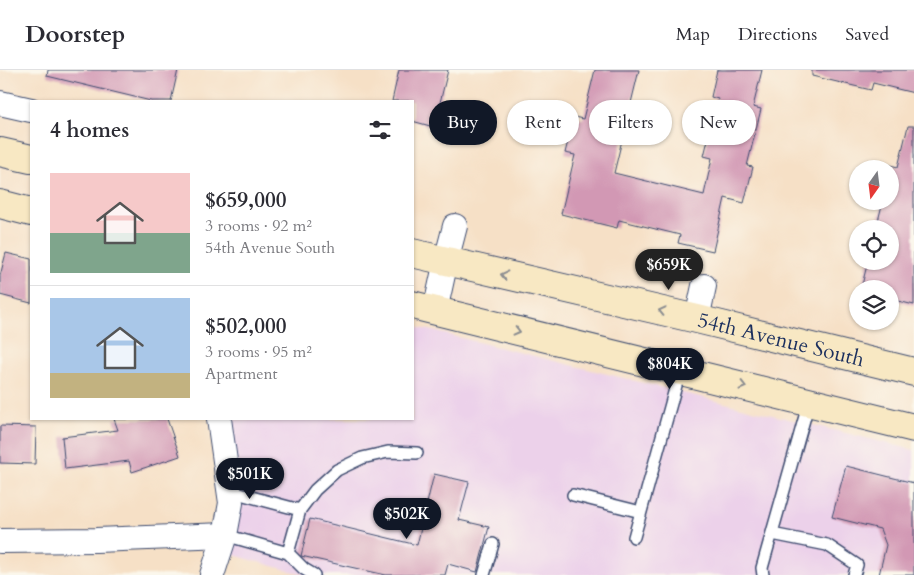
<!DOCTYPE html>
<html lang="en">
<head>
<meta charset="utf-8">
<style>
  :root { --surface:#fff; --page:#f2f2f3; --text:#2b2b33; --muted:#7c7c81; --line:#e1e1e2; --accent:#111827 }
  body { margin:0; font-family:Cardo,serif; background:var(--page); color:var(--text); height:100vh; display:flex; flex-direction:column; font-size:19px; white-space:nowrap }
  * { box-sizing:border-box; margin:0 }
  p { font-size:16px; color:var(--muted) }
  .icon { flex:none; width:28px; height:28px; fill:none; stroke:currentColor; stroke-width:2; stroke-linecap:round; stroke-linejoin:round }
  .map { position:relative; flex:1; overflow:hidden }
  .sheet { position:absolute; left:30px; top:30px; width:384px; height:320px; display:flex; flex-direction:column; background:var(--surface); border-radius:0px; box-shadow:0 1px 4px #0004 }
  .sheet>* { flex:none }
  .hud { position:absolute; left:429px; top:30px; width:410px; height:45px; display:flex; gap:10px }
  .needle { width:32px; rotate:194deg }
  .tools { position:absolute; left:849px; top:90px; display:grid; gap:10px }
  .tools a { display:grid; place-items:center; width:50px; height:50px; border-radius:50%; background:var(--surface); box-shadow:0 1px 4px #0004; font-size:25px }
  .price { position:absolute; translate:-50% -42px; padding:0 11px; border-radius:18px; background:var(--accent); color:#fff; font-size:16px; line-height:32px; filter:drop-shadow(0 1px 2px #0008) }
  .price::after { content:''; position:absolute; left:50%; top:30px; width:15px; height:11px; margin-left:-8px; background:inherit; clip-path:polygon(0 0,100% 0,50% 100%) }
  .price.current { background:#222; color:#fff }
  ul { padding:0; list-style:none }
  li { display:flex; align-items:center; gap:15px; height:125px; padding:0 20px }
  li+li { border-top:1px solid var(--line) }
  li span { display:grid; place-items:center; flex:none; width:140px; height:100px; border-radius:0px; color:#555 }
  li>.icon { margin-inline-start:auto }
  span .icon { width:60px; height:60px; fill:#fffc; stroke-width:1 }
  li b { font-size:21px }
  h2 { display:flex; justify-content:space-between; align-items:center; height:60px; padding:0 20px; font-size:21px }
  .pill { padding:0 18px; border-radius:22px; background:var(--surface); box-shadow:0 1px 4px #0004; font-size:18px; line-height:45px }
  .pill.current { background:var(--accent); color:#fff }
  header { display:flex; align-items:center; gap:30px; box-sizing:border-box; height:70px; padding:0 25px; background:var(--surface); border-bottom:1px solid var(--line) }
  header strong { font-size:24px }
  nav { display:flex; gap:28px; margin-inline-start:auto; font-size:18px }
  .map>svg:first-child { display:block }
  .built { fill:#ecd1ea }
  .building { fill:#d298b4 }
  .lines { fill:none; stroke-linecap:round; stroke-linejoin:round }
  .service-casing { stroke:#3c4a6e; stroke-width:14 }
  .minor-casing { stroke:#3c4a6e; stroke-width:26 }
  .secondary-casing { stroke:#3c4a6e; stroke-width:30 }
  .service { stroke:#fff; stroke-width:11 }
  .minor { stroke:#fff; stroke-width:24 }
  .secondary { stroke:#f8e8c3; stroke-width:28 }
  .oneway { stroke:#8a8c90 }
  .labels { text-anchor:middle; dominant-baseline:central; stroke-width:4; stroke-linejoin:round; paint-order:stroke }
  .street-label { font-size:21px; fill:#1b2f5e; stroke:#fbf7ec }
</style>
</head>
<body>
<header>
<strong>Doorstep</strong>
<nav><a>Map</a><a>Directions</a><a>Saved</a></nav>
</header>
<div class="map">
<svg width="914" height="505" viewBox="0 0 914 505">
  <rect width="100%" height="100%" fill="#fbf7ec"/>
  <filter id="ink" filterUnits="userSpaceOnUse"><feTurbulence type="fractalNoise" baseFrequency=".02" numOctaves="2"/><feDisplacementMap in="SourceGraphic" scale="10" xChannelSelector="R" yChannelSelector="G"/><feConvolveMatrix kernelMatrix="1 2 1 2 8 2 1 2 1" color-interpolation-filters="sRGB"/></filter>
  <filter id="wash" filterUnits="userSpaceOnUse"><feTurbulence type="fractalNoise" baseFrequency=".0096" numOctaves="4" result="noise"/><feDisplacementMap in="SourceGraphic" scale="20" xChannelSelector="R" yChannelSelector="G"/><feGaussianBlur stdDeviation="1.12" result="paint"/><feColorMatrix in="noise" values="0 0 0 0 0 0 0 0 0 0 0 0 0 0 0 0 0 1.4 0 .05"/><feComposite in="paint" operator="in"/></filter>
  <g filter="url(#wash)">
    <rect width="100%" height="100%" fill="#f6e0c6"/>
    <path class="built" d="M 413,256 L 914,380 L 914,505 L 305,505 L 230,484 L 232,476 L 235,476 L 235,466 L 230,349 L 412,349 Z"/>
    <g id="blocks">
      <path class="building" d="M 48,0 L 178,0 L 171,31 L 151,31 L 47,6 Z
        M 399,0 L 448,0 L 434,57 L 412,51 L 412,31 L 392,31 Z
        M 595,0 L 639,0 L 614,103 L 704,125 L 712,88 L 704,86 L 718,29 L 711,27 L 717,0 L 762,0 L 753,37 L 761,39 L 747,96 L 753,97 L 744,133 L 725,128 L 713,181 L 678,173 L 680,165 L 619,150 L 617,158 L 561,144 L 575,85 L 565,83 L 574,47 L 583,49 Z
        M 812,0 L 914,0 L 914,23 L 873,13 L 871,20 L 812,6 Z
        M 908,56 L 914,56 L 914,235 L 890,229 L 890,219 L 861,219 L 868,191 L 890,191 L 890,159 L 876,159 L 883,131 L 890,131 L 890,95 L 898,97 Z
        M 6,183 L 31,189 L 31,233 L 0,225 L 0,206 Z
        M 114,349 L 167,349 L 180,386 L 132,402 L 129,391 L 65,399 L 62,367 L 118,360 Z
        M 0,356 L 36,357 L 35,394 L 0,393 Z
        M 846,396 L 914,413 L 914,505 L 879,505 L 886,475 L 880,459 L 832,447 Z
        M 434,404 L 469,412 L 459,450 L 489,457 L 477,502 L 448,494 L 445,505 L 386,505 L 301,486 L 310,449 L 417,475 Z"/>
    </g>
  </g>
  <g filter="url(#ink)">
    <use href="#blocks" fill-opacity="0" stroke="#3c4a6e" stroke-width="1"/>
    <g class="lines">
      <g class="service-casing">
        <path id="service" d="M 229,421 L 300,440
          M 573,425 L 641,442
          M 772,464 L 827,475 L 857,495 L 854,505
          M 225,465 L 288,483 L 300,440 L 315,420 L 337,400 L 362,388 L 388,382 L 417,383
          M 634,467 L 680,301
          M 288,483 L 304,499 L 314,505
          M 484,505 L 493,474
          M 763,505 L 762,498 L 809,332"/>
      </g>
      <g class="minor-casing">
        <path id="minor" d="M 0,33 L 31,40
          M 435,241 L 446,191 L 455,156
          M 697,249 L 704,216
          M 0,471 L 96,470 L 225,465
          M 212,505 L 225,465 L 231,433 L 219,349"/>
      </g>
      <g class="secondary-casing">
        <g id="secondary">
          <path d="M 0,82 L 31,89"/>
          <path d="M 0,134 L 31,142"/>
          <path id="s1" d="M 412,183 L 697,249 L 914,302"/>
          <path d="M 412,235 L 914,358"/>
        </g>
      </g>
      <use href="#service" class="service"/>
      <use href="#minor" class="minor"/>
      <use href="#secondary" class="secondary"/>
    </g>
    <defs><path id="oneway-chevron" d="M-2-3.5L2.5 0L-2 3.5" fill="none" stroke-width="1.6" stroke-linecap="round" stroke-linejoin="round" transform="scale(1.25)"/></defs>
    <g class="oneway">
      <use href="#oneway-chevron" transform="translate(504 205) rotate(-167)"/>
      <use href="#oneway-chevron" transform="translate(662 241) rotate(-167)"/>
      <use href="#oneway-chevron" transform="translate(517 261) rotate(14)"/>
      <use href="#oneway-chevron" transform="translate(743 316) rotate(14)"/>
    </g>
  </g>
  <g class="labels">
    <g class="street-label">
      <text stroke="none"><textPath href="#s1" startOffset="379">54th Avenue South</textPath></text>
    </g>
  </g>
</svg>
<div class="tools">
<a><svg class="needle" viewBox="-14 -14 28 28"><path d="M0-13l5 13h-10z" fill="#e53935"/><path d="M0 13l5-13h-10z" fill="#7c7c81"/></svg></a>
<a><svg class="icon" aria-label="locate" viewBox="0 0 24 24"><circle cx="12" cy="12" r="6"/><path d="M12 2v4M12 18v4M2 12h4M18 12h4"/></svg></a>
<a><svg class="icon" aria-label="layers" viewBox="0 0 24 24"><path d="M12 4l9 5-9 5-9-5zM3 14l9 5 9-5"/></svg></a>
</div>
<b class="price current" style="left:669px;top:221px">$659K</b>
<b class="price" style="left:670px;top:320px">$804K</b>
<b class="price" style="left:250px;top:430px">$501K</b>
<b class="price" style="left:407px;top:470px">$502K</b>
<div class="hud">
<a class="pill current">Buy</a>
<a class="pill">Rent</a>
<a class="pill">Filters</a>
<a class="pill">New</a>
</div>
<section class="sheet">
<h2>4 homes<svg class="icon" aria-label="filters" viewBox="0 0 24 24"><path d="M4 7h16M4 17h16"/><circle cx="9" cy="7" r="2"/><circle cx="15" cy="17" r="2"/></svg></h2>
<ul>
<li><span style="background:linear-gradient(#f6c9c9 60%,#7fa58c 0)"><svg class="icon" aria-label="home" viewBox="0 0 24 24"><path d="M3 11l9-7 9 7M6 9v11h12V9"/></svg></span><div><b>$659,000</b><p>3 rooms · 92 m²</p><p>54th Avenue South</p></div></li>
<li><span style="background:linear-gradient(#a9c7e8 75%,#c2b280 0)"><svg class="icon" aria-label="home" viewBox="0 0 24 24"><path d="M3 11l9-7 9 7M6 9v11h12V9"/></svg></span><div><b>$502,000</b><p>3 rooms · 95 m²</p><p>Apartment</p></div></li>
</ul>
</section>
</div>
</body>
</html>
